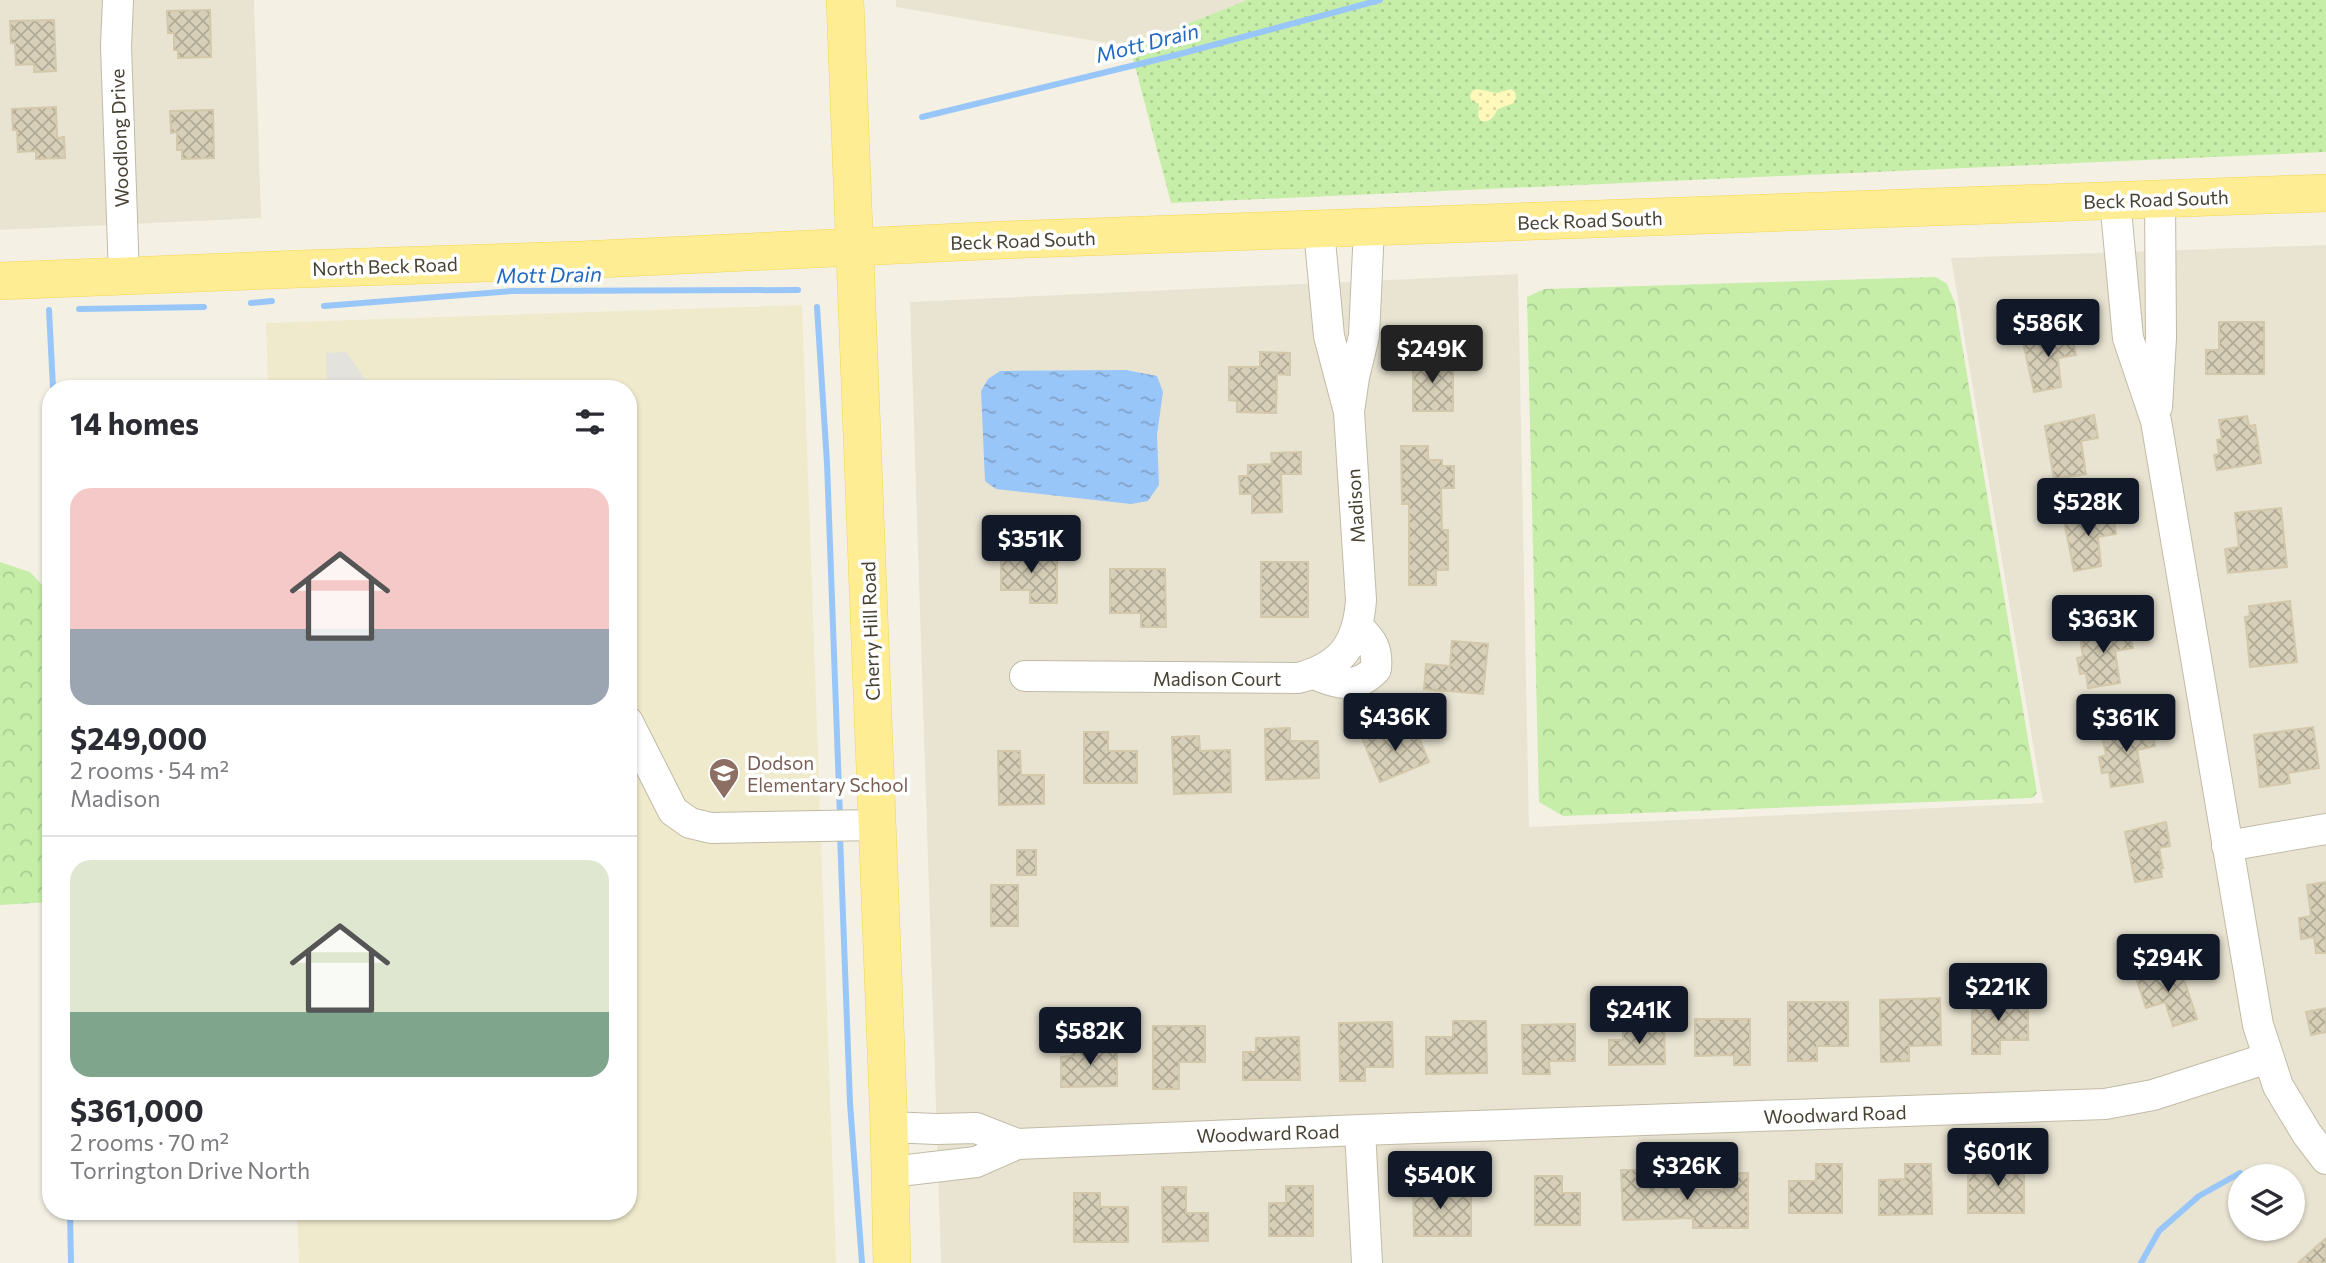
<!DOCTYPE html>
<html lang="en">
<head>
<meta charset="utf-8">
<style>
  :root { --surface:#fff; --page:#f7f7f7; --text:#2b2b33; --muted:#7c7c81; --line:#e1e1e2; --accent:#111827 }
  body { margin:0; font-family:Commissioner,sans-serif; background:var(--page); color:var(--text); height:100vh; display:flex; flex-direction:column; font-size:26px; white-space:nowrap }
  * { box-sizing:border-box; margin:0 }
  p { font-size:23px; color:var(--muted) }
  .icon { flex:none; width:38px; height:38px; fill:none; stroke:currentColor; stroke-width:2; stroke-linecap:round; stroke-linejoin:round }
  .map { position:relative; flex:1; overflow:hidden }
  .details { position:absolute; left:42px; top:380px; width:595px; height:840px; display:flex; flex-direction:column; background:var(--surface); border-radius:28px; box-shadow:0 2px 5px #0004 }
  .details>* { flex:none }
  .fabs { position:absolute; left:2228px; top:1164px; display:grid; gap:14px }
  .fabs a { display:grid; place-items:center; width:77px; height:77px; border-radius:50%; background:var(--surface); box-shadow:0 2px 5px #0004; font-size:35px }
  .price { position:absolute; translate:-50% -60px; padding:0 16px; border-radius:7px; background:var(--accent); color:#fff; font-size:23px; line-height:46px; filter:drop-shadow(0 2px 4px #0008) }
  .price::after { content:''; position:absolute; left:50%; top:42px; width:21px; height:16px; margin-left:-10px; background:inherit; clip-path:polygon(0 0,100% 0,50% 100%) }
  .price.selected { background:#222; color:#fff }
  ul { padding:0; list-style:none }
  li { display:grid; align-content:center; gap:14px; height:371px; padding:0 28px }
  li+li { border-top:2px solid var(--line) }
  li span { display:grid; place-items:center; height:217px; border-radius:21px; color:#555 }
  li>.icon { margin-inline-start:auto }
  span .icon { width:126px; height:126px; fill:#fffc; stroke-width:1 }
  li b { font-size:30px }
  h2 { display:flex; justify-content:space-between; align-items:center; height:84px; padding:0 28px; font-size:30px }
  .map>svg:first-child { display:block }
  .residential { fill:#e9e4d2; fill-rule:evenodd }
  .education { fill:#efeacc }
  .grass { fill:url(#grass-dots) }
  .forest { fill:url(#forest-crowns) }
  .sand { fill:url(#sand-dots) }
  .parking { fill:#e4e2dd }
  .water { fill:url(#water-ripples) }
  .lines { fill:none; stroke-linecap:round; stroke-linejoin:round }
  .stream { stroke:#99c6f9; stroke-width:6 }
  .building { fill:url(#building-cross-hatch); stroke:#d3c8ab; stroke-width:2 }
  .minor-casing { stroke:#c1bba6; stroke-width:32 }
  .major-casing { stroke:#f2d655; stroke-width:38 }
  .minor { stroke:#fff; stroke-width:30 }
  .major { stroke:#ffed93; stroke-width:37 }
  .labels { text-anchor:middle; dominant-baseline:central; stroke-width:7; stroke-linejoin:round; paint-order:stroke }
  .street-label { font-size:19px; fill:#474233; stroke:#fff }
  .education-label { font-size:19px; fill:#785e54; stroke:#fff; text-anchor:start }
  .water-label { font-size:21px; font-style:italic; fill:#2068c0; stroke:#fff }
</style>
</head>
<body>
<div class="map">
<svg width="2326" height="1263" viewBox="0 0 2326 1263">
  <defs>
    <pattern id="grass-dots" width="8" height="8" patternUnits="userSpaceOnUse" patternTransform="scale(1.75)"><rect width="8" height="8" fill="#c6eea8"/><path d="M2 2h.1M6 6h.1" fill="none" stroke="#abcd91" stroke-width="1.8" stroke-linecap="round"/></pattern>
    <pattern id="forest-crowns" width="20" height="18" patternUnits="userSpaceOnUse" patternTransform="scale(1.75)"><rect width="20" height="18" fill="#c6eea8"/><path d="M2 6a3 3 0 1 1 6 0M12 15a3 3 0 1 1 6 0" fill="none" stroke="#abcd91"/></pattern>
    <pattern id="sand-dots" width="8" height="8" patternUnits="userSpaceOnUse" patternTransform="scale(1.75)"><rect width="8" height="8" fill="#fef8bb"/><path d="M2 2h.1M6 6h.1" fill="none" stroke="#dbd6a1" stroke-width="1.8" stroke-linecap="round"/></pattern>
    <pattern id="water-ripples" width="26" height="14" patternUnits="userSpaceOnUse" patternTransform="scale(1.75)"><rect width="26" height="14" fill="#99c6f9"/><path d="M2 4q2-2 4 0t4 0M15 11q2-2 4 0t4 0" fill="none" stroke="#7fa2ca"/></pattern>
    <pattern id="building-cross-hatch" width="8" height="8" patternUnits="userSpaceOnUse" patternTransform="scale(1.75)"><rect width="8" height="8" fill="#d7cfb8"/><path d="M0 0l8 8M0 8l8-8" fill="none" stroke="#b0aa96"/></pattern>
  </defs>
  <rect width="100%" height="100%" fill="#f4f1e4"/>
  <path class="residential" d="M 0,0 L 254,0 L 261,218 L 0,230 Z
    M 896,0 L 1247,0 L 1130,47 L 896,7 Z
    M 2326,245 L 2326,1263 L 941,1263 L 910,302 L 1518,274 L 1529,827 L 2043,803 L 1951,258 ZM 2240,1176 L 2292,1176 L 2292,1228 L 2240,1228 Z"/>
  <path class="education" d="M 802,305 L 836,1263 L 299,1263 L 297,1211 L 628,1211 L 628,388 L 268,388 L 266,323 Z"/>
  <path class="grass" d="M 1247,0 L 2326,0 L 2326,152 L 1171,203 L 1130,47 Z"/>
  <path class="forest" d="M 1936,277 L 1947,284 L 1955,303 L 2037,793 L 2032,798 L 1563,816 L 1539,802 L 1527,297 L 1544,289 Z
    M 0,562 L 30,572 L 44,587 L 51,730 L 50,902 L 0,905 Z"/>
  <path class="sand" d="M 1477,89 L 1497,93 L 1511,89 L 1515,92 L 1516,97 L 1514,103 L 1498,109 C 1493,117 1492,122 1481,121 L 1478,116 L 1479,104 L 1471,100 L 1470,96 L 1472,91 Z"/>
  <path class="parking" d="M 346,352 L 369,384 L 516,379 L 531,388 L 327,388 L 326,353 Z"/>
  <path class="water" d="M 1126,370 L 1157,376 L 1163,392 L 1157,435 L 1159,485 L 1148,501 L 1131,504 L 996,489 L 985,481 L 981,391 L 988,379 L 1000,371 Z"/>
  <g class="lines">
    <path class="stream" d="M 922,117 L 1176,55 L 1380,0
      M 251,303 L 272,301
      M 324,306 L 512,291 L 798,290
      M 817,307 L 827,463 L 840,817
      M 79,309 L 204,307
      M 49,310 L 53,388
      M 840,835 L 850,1103 L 862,1263
      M 70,1211 L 71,1263
      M 2141,1263 L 2159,1231 L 2199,1196 L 2240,1173"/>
  </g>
  <path class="building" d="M 210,10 L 211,57 L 178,58 L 178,50 L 174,50 L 174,33 L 168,33 L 167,11 Z
    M 54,20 L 56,71 L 34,72 L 34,64 L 16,65 L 15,43 L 11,43 L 10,21 Z
    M 56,107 L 57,138 L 64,137 L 65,158 L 36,159 L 36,151 L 18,152 L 17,130 L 13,130 L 12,109 Z
    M 213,110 L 214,158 L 182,159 L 182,150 L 177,150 L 177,132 L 171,133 L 170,111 Z
    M 2219,322 L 2264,322 L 2264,374 L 2206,374 L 2206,350 L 2219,350 Z
    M 2071,330 L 2076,355 L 2058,358 L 2061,387 L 2034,392 L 2023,342 L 2041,339 L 2041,336 Z
    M 1260,352 L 1290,353 L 1290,375 L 1277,374 L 1276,413 L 1237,412 L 1237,401 L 1229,400 L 1229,367 L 1260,367 Z
    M 1413,355 L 1440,355 L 1440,370 L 1453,370 L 1453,411 L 1413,411 Z
    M 2094,415 L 2098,438 L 2081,441 L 2086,474 L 2054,479 L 2045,426 Z
    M 2247,416 L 2249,426 L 2255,425 L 2261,463 L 2217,470 L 2214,455 L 2219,454 L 2217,440 L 2222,439 L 2219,420 Z
    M 1401,446 L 1428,446 L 1428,460 L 1442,460 L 1442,466 L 1454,466 L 1454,488 L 1441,488 L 1442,530 L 1448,530 L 1448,570 L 1436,570 L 1436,585 L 1409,585 L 1409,504 L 1402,504 Z
    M 1301,452 L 1301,474 L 1281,474 L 1282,512 L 1252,513 L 1252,494 L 1240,494 L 1239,476 L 1248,476 L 1248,465 L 1272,464 L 1271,453 Z
    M 2281,508 L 2287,567 L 2228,573 L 2225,549 L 2239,547 L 2235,513 Z
    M 2112,509 L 2116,534 L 2098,537 L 2101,566 L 2074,571 L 2064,521 L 2082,518 L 2081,515 Z
    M 1057,552 L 1057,603 L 1030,603 L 1030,590 L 1001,590 L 1001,553 Z
    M 1261,562 L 1308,562 L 1308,617 L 1261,617 Z
    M 1110,569 L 1165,569 L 1166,627 L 1141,627 L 1141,613 L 1110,613 Z
    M 2290,601 L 2297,662 L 2250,667 L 2245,617 L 2250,616 L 2249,606 Z
    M 2129,625 L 2133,648 L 2115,651 L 2120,683 L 2088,688 L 2086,673 L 2080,674 L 2077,658 L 2083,657 L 2080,635 Z
    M 1452,641 L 1488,644 L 1483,694 L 1424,689 L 1426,664 L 1450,666 Z
    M 2151,723 L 2155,746 L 2137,750 L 2143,782 L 2111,787 L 2109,772 L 2102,773 L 2099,757 L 2106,755 L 2102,734 Z
    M 2313,727 L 2319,768 L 2288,773 L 2290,783 L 2260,787 L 2254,735 Z
    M 1290,728 L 1290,741 L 1318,741 L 1319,778 L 1266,780 L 1265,729 Z
    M 1415,728 L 1429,762 L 1380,782 L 1362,738 L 1382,730 L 1386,739 Z
    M 1084,732 L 1108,732 L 1108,751 L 1137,751 L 1137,783 L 1084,783 Z
    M 1199,736 L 1200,751 L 1230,750 L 1231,792 L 1174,794 L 1172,737 Z
    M 998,751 L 1020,751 L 1021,775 L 1044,775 L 1044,804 L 999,805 Z
    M 2166,822 L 2170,846 L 2159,848 L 2163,868 L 2161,868 L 2162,877 L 2135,882 L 2125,832 Z
    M 1017,850 L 1036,850 L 1036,875 L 1017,875 Z
    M 2326,882 L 2326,953 L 2316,953 L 2314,937 L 2301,939 L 2299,918 L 2311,916 L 2307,885 Z
    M 991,885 L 1018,885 L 1018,926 L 991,926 Z
    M 2179,964 L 2197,1019 L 2173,1026 L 2165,1002 L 2146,1008 L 2136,978 Z
    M 1940,998 L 1941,1045 L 1909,1046 L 1909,1061 L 1881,1062 L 1880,1000 Z
    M 1972,998 L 2028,998 L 2028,1040 L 2000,1040 L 2000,1054 L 1972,1054 Z
    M 1788,1002 L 1848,1002 L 1848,1046 L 1817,1046 L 1817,1061 L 1788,1061 Z
    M 2326,1008 L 2326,1032 L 2311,1035 L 2306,1012 Z
    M 1695,1019 L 1750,1019 L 1750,1065 L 1734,1065 L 1734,1055 L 1695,1056 Z
    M 1453,1021 L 1486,1021 L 1487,1073 L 1426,1074 L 1426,1037 L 1453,1037 Z
    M 1392,1022 L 1393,1067 L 1365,1067 L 1365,1081 L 1340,1081 L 1339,1023 Z
    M 1575,1024 L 1575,1061 L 1549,1061 L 1550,1074 L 1523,1074 L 1522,1025 Z
    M 1664,1025 L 1665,1064 L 1609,1065 L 1609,1040 L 1623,1040 L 1623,1026 Z
    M 1153,1026 L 1205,1026 L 1205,1062 L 1179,1062 L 1179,1089 L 1153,1089 Z
    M 1299,1037 L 1300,1080 L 1243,1080 L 1243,1052 L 1256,1052 L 1256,1038 Z
    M 1117,1045 L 1117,1086 L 1061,1087 L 1061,1057 L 1072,1056 L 1072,1046 Z
    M 1997,1156 L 2024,1156 L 2024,1213 L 1968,1213 L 1968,1171 L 1997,1171 Z
    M 1816,1164 L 1842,1164 L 1842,1213 L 1789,1213 L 1789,1181 L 1816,1181 Z
    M 1905,1164 L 1931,1164 L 1932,1214 L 1879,1215 L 1879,1180 L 1905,1179 Z
    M 1621,1170 L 1646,1170 L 1646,1186 L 1676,1185 L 1676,1190 L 1723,1190 L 1723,1173 L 1748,1173 L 1748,1228 L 1693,1228 L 1693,1218 L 1623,1220 Z
    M 1535,1176 L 1562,1176 L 1562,1193 L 1580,1193 L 1580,1225 L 1535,1225 Z
    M 1413,1180 L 1440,1180 L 1440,1195 L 1471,1195 L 1471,1236 L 1414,1236 Z
    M 1286,1186 L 1313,1186 L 1313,1236 L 1269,1236 L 1269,1203 L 1286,1203 Z
    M 1162,1187 L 1186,1187 L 1186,1213 L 1208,1213 L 1208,1241 L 1163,1242 Z
    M 1074,1193 L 1100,1193 L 1100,1207 L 1128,1207 L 1128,1242 L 1074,1242 Z
    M 2326,1238 L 2326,1263 L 2298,1263 Z"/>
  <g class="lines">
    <g class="minor-casing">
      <path id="minor" d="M 118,0 L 116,46 L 124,276
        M 2115,200 L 2128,338 L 2156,421 L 2258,1025 L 2278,1086 L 2307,1134 L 2326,1159
        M 1319,230 L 1329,336 L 1349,412 L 1354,377 L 1364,336 L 1369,228
        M 2157,407 L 2161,338 L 2160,199
        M 1314,674 C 1337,684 1357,690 1376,669 C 1378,649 1372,640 1358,627
        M 1025,676 L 1298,678 C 1341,667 1358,644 1361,600 L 1349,412
        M 628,722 L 673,811 L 690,823 L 711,828 L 876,825
        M 2227,846 L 2326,829
        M 889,1127 L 936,1129 L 976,1128 L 1017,1144
        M 1360,1130 L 1367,1263
        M 891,1172 L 976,1162 L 1017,1144 L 1360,1130 L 2105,1104 L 2153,1095 L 2268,1058"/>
    </g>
    <g class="major-casing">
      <path id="major" d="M 845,0 L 889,1127 L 892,1263
        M 0,281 L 300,269 L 579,260 L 1004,240 L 2326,193"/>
    </g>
    <use href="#minor" class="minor"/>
    <use href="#major" class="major"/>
  </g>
  <defs>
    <g id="school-pin" transform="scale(1.575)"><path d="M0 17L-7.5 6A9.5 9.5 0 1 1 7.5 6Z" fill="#8d6e63" stroke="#fff"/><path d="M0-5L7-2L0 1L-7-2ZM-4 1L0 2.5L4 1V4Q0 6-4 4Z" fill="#fff"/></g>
  </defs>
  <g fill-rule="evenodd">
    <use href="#school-pin" x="724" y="773"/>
  </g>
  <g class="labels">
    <g class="street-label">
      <text transform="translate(119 138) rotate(-92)">Woodlong Drive</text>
      <text transform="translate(2156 199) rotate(-2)">Beck Road South</text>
      <text transform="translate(1590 220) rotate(-2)">Beck Road South</text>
      <text transform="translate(1023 240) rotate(-2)">Beck Road South</text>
      <text transform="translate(385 266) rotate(-2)">North Beck Road</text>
      <text transform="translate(1355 506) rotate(-94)">Madison</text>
      <text transform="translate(870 631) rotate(-92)">Cherry Hill Road</text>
      <text x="1217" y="678">Madison Court</text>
      <text transform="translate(1835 1114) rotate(-2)">Woodward Road</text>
      <text transform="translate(1268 1133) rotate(-2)">Woodward Road</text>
    </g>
    <g class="education-label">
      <text x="747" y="762">Dodson<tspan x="747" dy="22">Elementary School</tspan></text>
    </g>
    <g class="water-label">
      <text transform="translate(1147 42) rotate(-14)">Mott Drain</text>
      <text transform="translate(549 274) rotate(-1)">Mott Drain</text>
    </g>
  </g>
</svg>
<div class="fabs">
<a><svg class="icon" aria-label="layers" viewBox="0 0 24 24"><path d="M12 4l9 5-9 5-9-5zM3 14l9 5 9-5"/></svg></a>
</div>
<b class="price" style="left:2048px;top:359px">$586K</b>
<b class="price selected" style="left:1432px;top:385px">$249K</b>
<b class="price" style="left:2088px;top:538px">$528K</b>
<b class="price" style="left:1031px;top:575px">$351K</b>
<b class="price" style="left:2103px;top:655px">$363K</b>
<b class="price" style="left:1395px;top:753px">$436K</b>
<b class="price" style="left:2126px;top:754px">$361K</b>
<b class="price" style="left:2168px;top:994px">$294K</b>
<b class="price" style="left:1998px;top:1023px">$221K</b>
<b class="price" style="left:1639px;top:1046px">$241K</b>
<b class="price" style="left:1090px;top:1067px">$582K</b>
<b class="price" style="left:1998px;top:1188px">$601K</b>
<b class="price" style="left:1687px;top:1202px">$326K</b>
<b class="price" style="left:1440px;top:1211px">$540K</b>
<section class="details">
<h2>14 homes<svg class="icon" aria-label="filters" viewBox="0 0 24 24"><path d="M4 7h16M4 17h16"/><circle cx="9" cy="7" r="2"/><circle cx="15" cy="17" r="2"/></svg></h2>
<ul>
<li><span style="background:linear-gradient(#f6c9c9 65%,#9aa5b1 0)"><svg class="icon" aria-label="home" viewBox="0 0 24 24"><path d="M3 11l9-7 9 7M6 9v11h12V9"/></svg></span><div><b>$249,000</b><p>2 rooms · 54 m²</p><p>Madison</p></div></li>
<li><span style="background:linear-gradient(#dfe7d0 70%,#7fa58c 0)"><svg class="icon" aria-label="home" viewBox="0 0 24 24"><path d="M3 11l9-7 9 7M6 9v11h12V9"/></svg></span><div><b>$361,000</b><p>2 rooms · 70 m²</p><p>Torrington Drive North</p></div></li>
</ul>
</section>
</div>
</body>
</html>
